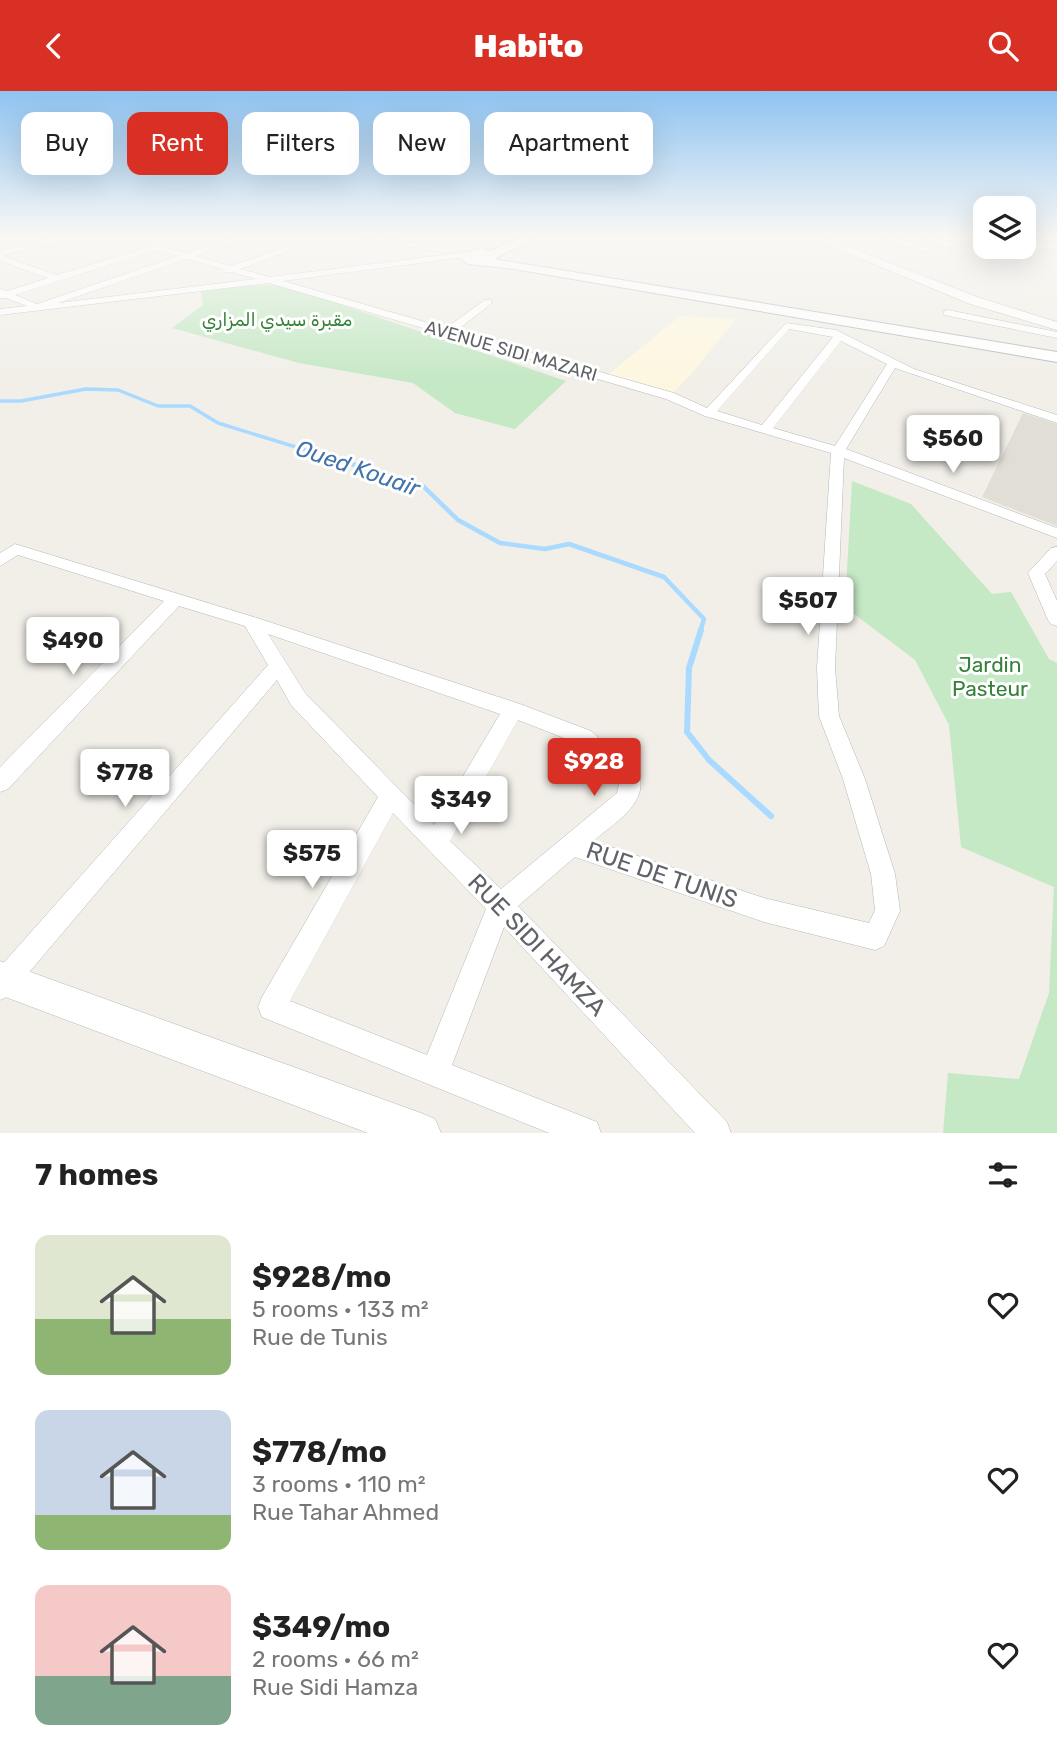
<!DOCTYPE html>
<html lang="en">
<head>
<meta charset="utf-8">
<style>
  :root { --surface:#fff; --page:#f2f2f2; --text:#222; --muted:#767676; --accent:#d93025 }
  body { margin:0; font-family:Rubik,"Noto Sans Arabic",sans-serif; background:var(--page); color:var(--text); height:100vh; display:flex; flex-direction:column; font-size:26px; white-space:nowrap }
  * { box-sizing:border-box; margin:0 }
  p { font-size:23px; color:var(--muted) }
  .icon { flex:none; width:38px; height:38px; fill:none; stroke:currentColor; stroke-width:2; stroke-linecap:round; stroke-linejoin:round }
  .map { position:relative; height:1042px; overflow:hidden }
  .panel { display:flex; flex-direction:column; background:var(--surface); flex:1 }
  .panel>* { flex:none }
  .banner { position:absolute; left:21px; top:21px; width:700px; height:63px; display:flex; gap:14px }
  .buttons { position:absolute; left:973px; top:105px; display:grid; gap:14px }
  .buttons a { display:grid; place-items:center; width:63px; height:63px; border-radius:14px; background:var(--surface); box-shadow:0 7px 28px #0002; font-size:35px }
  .price { position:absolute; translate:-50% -60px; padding:0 16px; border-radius:7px; background:#fff; color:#222; font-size:23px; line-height:46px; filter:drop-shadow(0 2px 4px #0008) }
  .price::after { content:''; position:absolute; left:50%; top:42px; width:21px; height:16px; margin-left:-10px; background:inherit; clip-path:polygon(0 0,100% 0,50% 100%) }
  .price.selected { background:var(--accent); color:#fff }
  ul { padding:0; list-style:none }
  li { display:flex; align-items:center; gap:21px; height:175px; padding:0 35px }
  li span { display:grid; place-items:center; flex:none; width:196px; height:140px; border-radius:14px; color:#555 }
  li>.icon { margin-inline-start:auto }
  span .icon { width:84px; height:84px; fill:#fffc; stroke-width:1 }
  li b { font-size:30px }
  h2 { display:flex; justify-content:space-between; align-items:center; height:84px; padding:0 35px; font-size:30px }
  .chip { padding:0 24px; border-radius:14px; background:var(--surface); box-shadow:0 7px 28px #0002; font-size:24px; line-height:63px }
  .chip.selected { background:var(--accent); color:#fff }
  header { display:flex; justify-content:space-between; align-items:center; height:91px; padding:0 35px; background:var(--accent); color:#fff; font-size:32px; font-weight:800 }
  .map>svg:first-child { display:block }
  .commercial { fill:#fef7e0 }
  .education { fill:#e1ded6 }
  .green { fill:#c5e8c5 }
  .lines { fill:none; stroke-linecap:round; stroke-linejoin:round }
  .stream-far2 { stroke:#aadaff; stroke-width:3.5 }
  .stream-far1 { stroke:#aadaff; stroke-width:4.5 }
  .stream { stroke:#aadaff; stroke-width:6 }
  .minor-casing { stroke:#b5b8bc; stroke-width:1 }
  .tertiary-casing { stroke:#b5b8bc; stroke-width:1 }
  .secondary-casing { stroke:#b6babf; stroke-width:2 }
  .minor { fill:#fff; fill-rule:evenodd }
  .tertiary { fill:#fff; fill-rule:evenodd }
  .secondary { fill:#fff; fill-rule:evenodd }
  .labels { text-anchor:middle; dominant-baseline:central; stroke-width:6; stroke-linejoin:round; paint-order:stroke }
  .far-park-label { font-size:18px; fill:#348238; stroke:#fff }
  .far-street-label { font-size:18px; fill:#5f6368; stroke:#fff }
  .park-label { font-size:21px; fill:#348238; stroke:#fff }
  .water-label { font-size:23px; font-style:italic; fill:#4174aa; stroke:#fff }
  .near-street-label { font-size:24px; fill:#5f6368; stroke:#fff }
</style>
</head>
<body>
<header><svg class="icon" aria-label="back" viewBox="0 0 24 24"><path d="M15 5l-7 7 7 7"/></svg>Habito<svg class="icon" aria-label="search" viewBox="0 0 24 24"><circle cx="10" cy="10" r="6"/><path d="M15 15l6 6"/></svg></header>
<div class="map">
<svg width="1057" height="1042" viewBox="0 0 1057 1042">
  <rect width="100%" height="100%" fill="#f1efe8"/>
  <path class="commercial" d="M 680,225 L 736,228 L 692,282 L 670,305 L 605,286 Z"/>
  <path class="education" d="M 1023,322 L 1057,333 L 1057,435 L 982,406 Z"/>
  <path class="green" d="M 280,193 L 566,290 L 515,338 L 455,322 L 413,292 L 299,272 L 172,237 L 203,214 L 201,198 Z
    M 852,390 L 911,413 L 992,503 L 1011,501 L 1049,568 L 1057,572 L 1057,1042 L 943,1042 L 948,982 L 1019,988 L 1049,902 L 1054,796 L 961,756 L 949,634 L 915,569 L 845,516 Z"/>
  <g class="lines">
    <path class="stream-far2" d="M 0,310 L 21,310 L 86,298 L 118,299 L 158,315 L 190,315 L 218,332 L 351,373"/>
    <path class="stream-far1" d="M 345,371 L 423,395 L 458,429 L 500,452 L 545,458 L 569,453 L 664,486 L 704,528 L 700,541"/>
    <path class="stream" d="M 701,539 L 689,577 L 687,641 L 709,669 L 771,725"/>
    <g class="minor-casing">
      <path id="minor" d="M 162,144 L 160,155 L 187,162 L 242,144 L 253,144 L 196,165 L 231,175 L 298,152 L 298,156 L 240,178 L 270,186 L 468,161 L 465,166 L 283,190 L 446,237 L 485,209 L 491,209 L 491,213 L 456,240 L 674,302 L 707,317 L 786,232 L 836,239 L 914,278 L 1057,324 L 1057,332 L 895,277 L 846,358 L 1057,437 L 1057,447 L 844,367 L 835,577 L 839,625 L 865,688 L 895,783 L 900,820 L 884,855 L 875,859 L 764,831 L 575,766 L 518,815 L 727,1031 L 731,1042 L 695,1042 L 504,836 L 452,974 L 597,1031 L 601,1042 L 549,1042 L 262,926 L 258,916 L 262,906 L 378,706 L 291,614 L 277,589 L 9,905 L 0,909 L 0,876 L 268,574 L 245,535 L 179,515 L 8,698 L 0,701 L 0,676 L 164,510 L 18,464 L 0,475 L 0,462 L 15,453 L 257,527 L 520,613 L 591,640 L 638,682 C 651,711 612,734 593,750 L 764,807 L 869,832 L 875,819 L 871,783 L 843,688 L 819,625 L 817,577 L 831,362 L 705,325 L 666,308 L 269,192 L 0,224 L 0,218 L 27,215 L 6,207 L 0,207 L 0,198 L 7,200 L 48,187 L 0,170 L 0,160 L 45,148 ZM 153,150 L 152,155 L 57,184 L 2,165 L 45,152 ZM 156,159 L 178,165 L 37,213 L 15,204 ZM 187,168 L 223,178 L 223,182 L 232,181 L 256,188 L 58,212 ZM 789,238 L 833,246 L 762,334 L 717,320 ZM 841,250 L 887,273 L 835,355 L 773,337 ZM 268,543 L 500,623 L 434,734 L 305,602 ZM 518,629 L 577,652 L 619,692 L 617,702 L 501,798 L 450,750 ZM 393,722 L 486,818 L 427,964 L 290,910 Z
        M 348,144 L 366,144 L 451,159 L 447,162 Z
        M 875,144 L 887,144 L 932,159 L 925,161 Z
        M 913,144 L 925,144 L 957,154 L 953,157 Z
        M 1024,147 L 1032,152 L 1057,152 L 1057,158 L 1034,157 L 1034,164 L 1030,167 L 996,157 L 1006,156 L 1026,160 Z
        M 948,219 L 1057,241 L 1057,247 L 944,224 L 944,220 Z
        M 1057,456 L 1057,470 L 1045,483 L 1057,510 L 1057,535 L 1051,533 L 1048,529 L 1028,482 L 1051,457 Z"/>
    </g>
    <g class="tertiary-casing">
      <path id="tertiary" d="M 804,144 L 818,144 L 980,207 L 1057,231 L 1057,239 L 970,213 Z
        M 0,870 L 421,1022 L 435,1028 L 441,1042 L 368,1042 L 0,904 Z"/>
    </g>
    <g class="secondary-casing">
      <path id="secondary" d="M 526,144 L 541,144 L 494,168 L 1057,261 L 1057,271 L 514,178 L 468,173 L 458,165 L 481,157 L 490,160 Z"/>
    </g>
    <use href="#minor" class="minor"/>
    <use href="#tertiary" class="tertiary"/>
    <use href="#secondary" class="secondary"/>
  </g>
  <linearGradient id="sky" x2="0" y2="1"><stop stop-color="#8fc3f1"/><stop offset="0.5" stop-color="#f9f8f5"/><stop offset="1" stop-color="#f9f8f5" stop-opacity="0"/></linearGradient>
  <rect width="1057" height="290" fill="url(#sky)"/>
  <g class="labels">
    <g class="far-park-label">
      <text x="277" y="229">مقبرة سيدي المزاري</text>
    </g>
    <g class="far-street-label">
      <text transform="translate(511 260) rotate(16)">AVENUE SIDI MAZARI</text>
    </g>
    <g class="park-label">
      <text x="990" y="573">Jardin<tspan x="990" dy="24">Pasteur</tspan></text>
    </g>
    <g class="water-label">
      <text transform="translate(358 377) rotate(19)">Oued Kouair</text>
    </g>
    <g class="near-street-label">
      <text transform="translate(662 784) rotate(19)">RUE DE TUNIS</text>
      <text transform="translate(537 854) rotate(46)">RUE SIDI HAMZA</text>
    </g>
  </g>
</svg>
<div class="buttons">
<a><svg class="icon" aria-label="layers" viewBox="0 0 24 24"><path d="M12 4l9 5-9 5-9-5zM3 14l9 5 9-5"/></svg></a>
</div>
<b class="price" style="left:953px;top:384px">$560</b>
<b class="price" style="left:808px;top:546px">$507</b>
<b class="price" style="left:73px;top:586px">$490</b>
<b class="price selected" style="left:594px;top:707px">$928</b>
<b class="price" style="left:125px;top:718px">$778</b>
<b class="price" style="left:461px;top:745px">$349</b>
<b class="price" style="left:312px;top:799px">$575</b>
<div class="banner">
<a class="chip">Buy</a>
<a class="chip selected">Rent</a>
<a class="chip">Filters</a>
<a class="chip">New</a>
<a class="chip">Apartment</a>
</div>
</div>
<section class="panel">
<h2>7 homes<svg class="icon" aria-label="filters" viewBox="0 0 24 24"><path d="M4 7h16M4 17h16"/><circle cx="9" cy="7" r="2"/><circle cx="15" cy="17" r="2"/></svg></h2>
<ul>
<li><span style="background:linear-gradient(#dfe7d0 60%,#8fb573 0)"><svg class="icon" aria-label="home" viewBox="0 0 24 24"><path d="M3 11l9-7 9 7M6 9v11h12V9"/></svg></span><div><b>$928/mo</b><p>5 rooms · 133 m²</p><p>Rue de Tunis</p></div><svg class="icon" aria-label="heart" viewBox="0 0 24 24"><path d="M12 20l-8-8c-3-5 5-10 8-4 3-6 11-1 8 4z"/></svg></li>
<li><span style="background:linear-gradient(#c9d6e8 75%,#8fb573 0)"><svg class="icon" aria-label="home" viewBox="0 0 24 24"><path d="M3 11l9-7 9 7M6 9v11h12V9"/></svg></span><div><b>$778/mo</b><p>3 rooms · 110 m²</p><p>Rue Tahar Ahmed</p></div><svg class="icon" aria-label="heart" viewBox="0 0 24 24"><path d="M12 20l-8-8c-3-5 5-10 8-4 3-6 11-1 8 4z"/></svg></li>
<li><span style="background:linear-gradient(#f6c9c9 65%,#7fa58c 0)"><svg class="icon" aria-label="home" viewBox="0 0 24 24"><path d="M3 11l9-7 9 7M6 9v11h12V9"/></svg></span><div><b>$349/mo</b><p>2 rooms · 66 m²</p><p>Rue Sidi Hamza</p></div><svg class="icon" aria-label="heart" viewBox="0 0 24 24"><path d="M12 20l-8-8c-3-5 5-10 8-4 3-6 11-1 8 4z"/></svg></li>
</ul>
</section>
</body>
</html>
